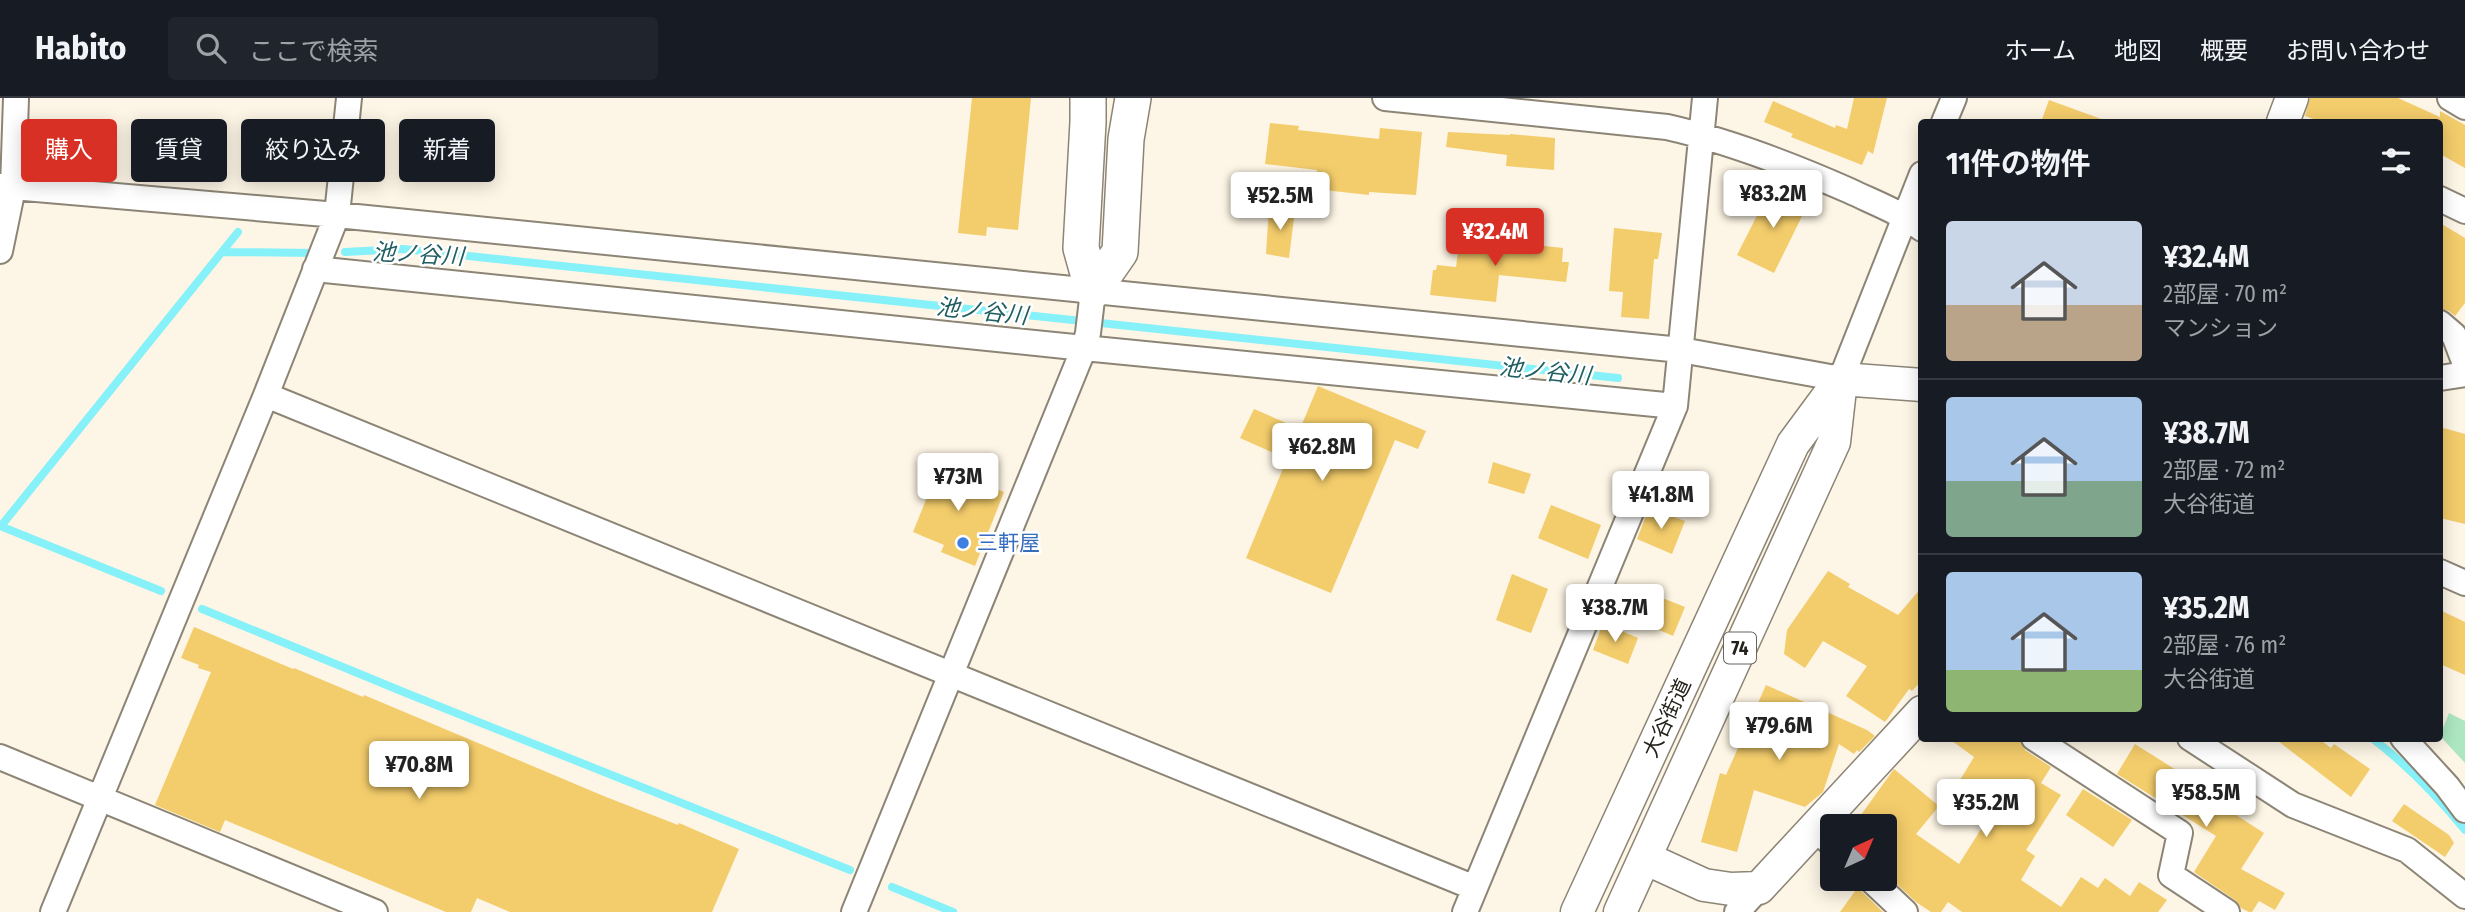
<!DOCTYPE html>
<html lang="ja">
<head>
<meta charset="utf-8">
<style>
  :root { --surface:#171b24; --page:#20242c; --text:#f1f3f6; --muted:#9ea1a6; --line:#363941; --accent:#d93025 }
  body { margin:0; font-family:"Fira Sans Condensed","Noto Sans JP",sans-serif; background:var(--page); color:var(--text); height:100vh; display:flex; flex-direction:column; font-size:26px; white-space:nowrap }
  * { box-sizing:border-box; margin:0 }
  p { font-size:23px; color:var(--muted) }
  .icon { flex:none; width:38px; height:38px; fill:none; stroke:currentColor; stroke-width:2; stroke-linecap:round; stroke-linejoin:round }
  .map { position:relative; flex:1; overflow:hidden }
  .sheet { position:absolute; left:1918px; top:21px; width:525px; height:623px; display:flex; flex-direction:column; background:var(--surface); border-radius:7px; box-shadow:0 4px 18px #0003 }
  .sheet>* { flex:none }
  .guide { position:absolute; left:21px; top:21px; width:665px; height:63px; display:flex; gap:14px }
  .needle { width:46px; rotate:44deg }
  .controls { position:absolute; left:1820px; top:716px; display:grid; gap:14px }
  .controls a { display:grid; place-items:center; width:77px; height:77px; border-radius:7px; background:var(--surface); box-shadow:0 4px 18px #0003; font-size:35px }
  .price { position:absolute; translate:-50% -60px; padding:0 16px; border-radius:7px; background:#fff; color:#222; font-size:23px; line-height:46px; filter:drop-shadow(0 2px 4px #0008) }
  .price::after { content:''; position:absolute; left:50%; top:42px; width:21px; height:16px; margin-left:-10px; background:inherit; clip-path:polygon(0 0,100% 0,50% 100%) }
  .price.on { background:var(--accent); color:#fff }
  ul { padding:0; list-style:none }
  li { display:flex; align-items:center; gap:21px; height:175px; padding:0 28px }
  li+li { border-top:2px solid var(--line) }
  li span { display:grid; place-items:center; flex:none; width:196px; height:140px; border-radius:7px; color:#555 }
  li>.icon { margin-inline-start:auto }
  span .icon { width:84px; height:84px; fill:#fffc; stroke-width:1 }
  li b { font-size:30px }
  h2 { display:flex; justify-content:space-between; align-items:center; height:84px; padding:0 28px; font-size:30px }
  .tag { padding:0 24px; border-radius:7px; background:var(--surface); box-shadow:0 4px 18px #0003; font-size:24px; line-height:63px }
  .tag.on { background:var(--accent); color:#fff }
  header { display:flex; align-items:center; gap:42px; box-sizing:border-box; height:98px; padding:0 35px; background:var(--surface); border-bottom:2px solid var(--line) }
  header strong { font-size:33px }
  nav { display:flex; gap:38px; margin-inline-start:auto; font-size:24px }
  .search { width:490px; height:63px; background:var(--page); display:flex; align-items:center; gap:18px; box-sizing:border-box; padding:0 24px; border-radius:7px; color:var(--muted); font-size:26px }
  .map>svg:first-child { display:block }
  .green { fill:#ade7c2 }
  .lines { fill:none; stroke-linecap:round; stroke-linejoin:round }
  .stream { stroke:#86f1f8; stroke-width:8 }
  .building { fill:#f3cc6b }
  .minor-casing { stroke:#8c8576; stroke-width:28 }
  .major-casing { stroke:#8c8576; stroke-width:35 }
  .highway-casing { stroke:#8c8576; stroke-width:38 }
  .minor { stroke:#fff; stroke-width:24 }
  .major { stroke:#fff; stroke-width:32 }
  .highway { stroke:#fff; stroke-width:35 }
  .shop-dot { fill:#3f7fe0; stroke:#fff; stroke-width:2.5 }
  .labels { text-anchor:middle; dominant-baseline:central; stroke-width:5; stroke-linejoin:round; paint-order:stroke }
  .shield { fill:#fff; stroke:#66645f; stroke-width:2 }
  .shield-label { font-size:19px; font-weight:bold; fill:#24211b }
  .shop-label { font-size:21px; fill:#366cbe; stroke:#fff; text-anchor:start }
  .street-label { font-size:21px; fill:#24211b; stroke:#fff }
  .water-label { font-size:23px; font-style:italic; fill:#215e62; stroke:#fff }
</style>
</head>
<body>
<header>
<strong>Habito</strong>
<div class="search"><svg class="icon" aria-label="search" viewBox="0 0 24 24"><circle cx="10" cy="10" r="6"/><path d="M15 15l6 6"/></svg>ここで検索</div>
<nav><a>ホーム</a><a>地図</a><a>概要</a><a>お問い合わせ</a></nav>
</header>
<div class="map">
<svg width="2465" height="814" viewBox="0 0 2465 814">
  <rect width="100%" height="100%" fill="#fdf5e5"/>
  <path class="green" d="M 2449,615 L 2465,623 L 2465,665 L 2440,638 Z"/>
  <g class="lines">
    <path class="stream" d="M 283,80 L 322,35
      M 222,154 L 316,155
      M 345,154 L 403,151 L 1618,280
      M 0,428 L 161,493
      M 1,428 L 238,134
      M 202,511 L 406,595 L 850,772
      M 2372,640 C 2406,666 2438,699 2465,732
      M 892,789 L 953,814"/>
  </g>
  <path class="building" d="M 972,0 L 1031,0 L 1018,132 L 987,129 L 986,138 L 958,135 Z
    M 1854,0 L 1887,0 L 1873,56 L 1868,53 L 1862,67 L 1791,39 L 1793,36 L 1764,24 L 1773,3 L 1835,30 L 1836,27 L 1847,31 Z
    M 2310,0 L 2398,0 L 2440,19 L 2440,13 L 2465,27 L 2465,70 L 2440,56 L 2440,24 L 2322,24 L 2305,18 Z
    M 2049,2 L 2104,22 L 2104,24 L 2041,24 Z
    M 1270,25 L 1299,28 L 1298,32 L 1379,41 L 1380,30 L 1422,34 L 1416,97 L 1369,94 L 1369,97 L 1315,91 L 1317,72 L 1265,66 Z
    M 1448,34 L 1510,37 L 1510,36 L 1555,40 L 1554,72 L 1506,68 L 1507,57 L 1446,49 Z
    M 1772,88 L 1808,106 L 1774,175 L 1737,157 Z
    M 1269,109 L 1295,112 L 1289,160 L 1266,156 Z
    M 2440,125 L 2465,140 L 2465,205 L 2455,218 L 2449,213 L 2440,211 Z
    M 1614,130 L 1662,135 L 1658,161 L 1654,161 L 1649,221 L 1621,219 L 1623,194 L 1609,193 Z
    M 1460,139 L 1563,150 L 1562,164 L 1569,164 L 1566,184 L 1499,177 L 1496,204 L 1430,197 L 1433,172 L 1436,172 L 1437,167 L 1456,169 Z
    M 1318,288 L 1426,333 L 1418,351 L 1395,342 L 1331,495 L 1246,460 L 1287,361 L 1240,340 L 1254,311 L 1300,331 Z
    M 2440,329 L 2465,336 L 2465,426 L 2440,420 Z
    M 942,362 L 969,373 L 966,379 L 1004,394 L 975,468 L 941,454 L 944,447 L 913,434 Z
    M 1493,364 L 1531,376 L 1524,396 L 1488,385 Z
    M 1551,407 L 1601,427 L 1588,461 L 1538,440 Z
    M 1649,410 L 1685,423 L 1672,456 L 1637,441 Z
    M 1828,473 L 1850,486 L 1848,489 L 1898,517 L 1922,489 L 1922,582 L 1912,593 L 1909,591 L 1885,624 L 1846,598 L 1867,568 L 1823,543 L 1805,570 L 1784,556 L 1787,532 Z
    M 1512,476 L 1548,491 L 1531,535 L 1496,522 Z
    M 1650,495 L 1685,509 L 1673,538 L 1639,523 Z
    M 2440,512 L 2465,524 L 2465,577 L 2440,566 Z
    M 1603,525 L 1638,540 L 1628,566 L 1593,552 Z
    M 194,529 L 293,571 L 294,570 L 363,599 L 364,597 L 606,699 L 678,727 L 679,725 L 739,751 L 712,814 L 510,814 L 477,800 L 471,814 L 446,814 L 225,722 L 220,734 L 155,707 L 211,574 L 198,570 L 199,567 L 181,560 Z
    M 1766,587 L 1867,632 L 1875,638 L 1859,654 L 1857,652 L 1854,656 L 1839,646 L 1823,694 L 1805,709 L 1754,692 L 1737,754 L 1701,744 L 1720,675 L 1726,677 Z
    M 1948,640 L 2019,640 L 2025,652 L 2051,669 L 2041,685 L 2061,697 L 2026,752 L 2035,758 L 2021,782 L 2061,809 L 2081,779 L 2098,790 L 2105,780 L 2130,798 L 2139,784 L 2167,802 L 2158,814 L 1962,814 L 1948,804 L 1941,814 L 1931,814 L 1916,804 L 1887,777 L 1897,764 L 1885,755 L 1885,728 L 1853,728 L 1894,671 L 1939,708 L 1916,736 L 1959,766 L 1983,728 L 1946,705 L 1974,659 Z
    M 2274,640 L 2318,640 L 2331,650 L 2334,646 L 2370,671 L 2351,699 Z
    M 2135,646 L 2206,691 L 2205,694 L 2238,713 L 2236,717 L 2264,735 L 2241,771 L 2285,795 L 2275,812 L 2259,803 L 2252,814 L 2249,814 L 2241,810 L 2235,802 L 2194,774 L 2216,738 L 2117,676 Z
    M 2083,691 L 2132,722 L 2113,749 L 2066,717 Z
    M 2404,706 L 2449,737 L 2454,745 L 2445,759 L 2392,723 Z
    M 1858,789 L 1859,791 L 1883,814 L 1840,814 Z"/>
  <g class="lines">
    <g class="minor-casing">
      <path id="minor" d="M 1385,0 L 1667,29 C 1729,43 1791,67 1850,93 C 1875,105 1900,114 1922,131
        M 2450,0 L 2465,9
        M 1944,24 L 1954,0
        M 0,88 L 337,117 L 1681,252 L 1841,281 L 1922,76
        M 2440,101 L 2465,113
        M 0,153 L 13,90 L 16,0
        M 315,171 L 1084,250 L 1675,308
        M 2440,225 L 2454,237 L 2465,266
        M 2440,280 L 2465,276
        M 266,297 L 1475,790
        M 2440,474 L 2465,485
        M 2034,640 L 2180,735 L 2171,777 L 2227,814
        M 2190,640 L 2293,707 L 2407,752 L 2465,798
        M 2403,640 L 2447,688 L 2465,712
        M 0,659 L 375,814
        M 1815,731 L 1832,746
        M 1869,780 L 1905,814
        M 53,814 L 266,297 L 337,117 L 349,0
        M 854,814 L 1084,250 L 1088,235 L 1093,193
        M 1465,814 L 1675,308 L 1705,0
        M 1737,814 L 1759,790"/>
    </g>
    <g class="major-casing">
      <path id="major" d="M 2283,24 L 2292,0
        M 1841,281 L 1922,287
        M 1645,760 L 1704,787 L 1731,791 L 1759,790 L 1922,614
        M 1577,814 L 1793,346 L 1841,281
        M 1620,814 L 1834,344 L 1841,282"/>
    </g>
    <g class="highway-casing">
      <path id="highway" d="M 1088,0 L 1088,24 L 1081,150 L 1093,193
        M 1093,193 L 1120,154 L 1126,41 L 1133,0"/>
    </g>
    <use href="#minor" class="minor"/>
    <use href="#major" class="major"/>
    <use href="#highway" class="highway"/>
  </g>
  <circle class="shop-dot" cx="963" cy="445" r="7"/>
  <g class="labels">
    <rect class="shield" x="1724" y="534.5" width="32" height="31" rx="5"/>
    <g class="shield-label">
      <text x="1740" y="550">74</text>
    </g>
    <g class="shop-label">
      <text x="977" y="445">三軒屋</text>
    </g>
    <g class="street-label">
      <text transform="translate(1667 620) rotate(-65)">大谷街道</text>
    </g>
    <g class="water-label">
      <text transform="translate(418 156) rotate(3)">池ノ谷川</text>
      <text transform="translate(982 213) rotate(6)">池ノ谷川</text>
      <text transform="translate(1545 273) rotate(6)">池ノ谷川</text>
    </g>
  </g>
</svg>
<div class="controls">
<a><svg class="needle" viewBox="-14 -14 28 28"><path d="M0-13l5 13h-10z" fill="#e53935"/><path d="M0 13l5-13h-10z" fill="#9ea1a6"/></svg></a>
</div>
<b class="price" style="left:1773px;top:132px">¥83.2M</b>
<b class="price" style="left:1280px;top:134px">¥52.5M</b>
<b class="price on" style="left:1495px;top:170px">¥32.4M</b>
<b class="price" style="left:1322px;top:385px">¥62.8M</b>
<b class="price" style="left:958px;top:415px">¥73M</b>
<b class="price" style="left:1661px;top:433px">¥41.8M</b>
<b class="price" style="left:1615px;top:546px">¥38.7M</b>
<b class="price" style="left:1779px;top:664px">¥79.6M</b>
<b class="price" style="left:419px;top:703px">¥70.8M</b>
<b class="price" style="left:2206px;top:731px">¥58.5M</b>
<b class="price" style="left:1986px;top:741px">¥35.2M</b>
<div class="guide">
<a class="tag on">購入</a>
<a class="tag">賃貸</a>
<a class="tag">絞り込み</a>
<a class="tag">新着</a>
</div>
<section class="sheet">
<h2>11件の物件<svg class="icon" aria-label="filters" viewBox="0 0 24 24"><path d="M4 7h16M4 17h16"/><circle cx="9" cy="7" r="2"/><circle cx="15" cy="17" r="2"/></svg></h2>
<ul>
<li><span style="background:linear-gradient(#c9d6e8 60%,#b9a48a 0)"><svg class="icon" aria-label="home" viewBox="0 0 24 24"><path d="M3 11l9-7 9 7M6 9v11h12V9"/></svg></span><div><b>¥32.4M</b><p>2部屋 · 70 m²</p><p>マンション</p></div></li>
<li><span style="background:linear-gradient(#a9c7e8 60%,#7fa58c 0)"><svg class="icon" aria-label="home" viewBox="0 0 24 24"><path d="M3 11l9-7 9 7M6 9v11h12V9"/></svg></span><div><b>¥38.7M</b><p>2部屋 · 72 m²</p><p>大谷街道</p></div></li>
<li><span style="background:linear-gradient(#a9c7e8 70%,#8fb573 0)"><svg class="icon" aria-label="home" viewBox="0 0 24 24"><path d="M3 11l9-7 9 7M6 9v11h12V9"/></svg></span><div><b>¥35.2M</b><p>2部屋 · 76 m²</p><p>大谷街道</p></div></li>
</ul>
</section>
</div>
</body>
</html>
